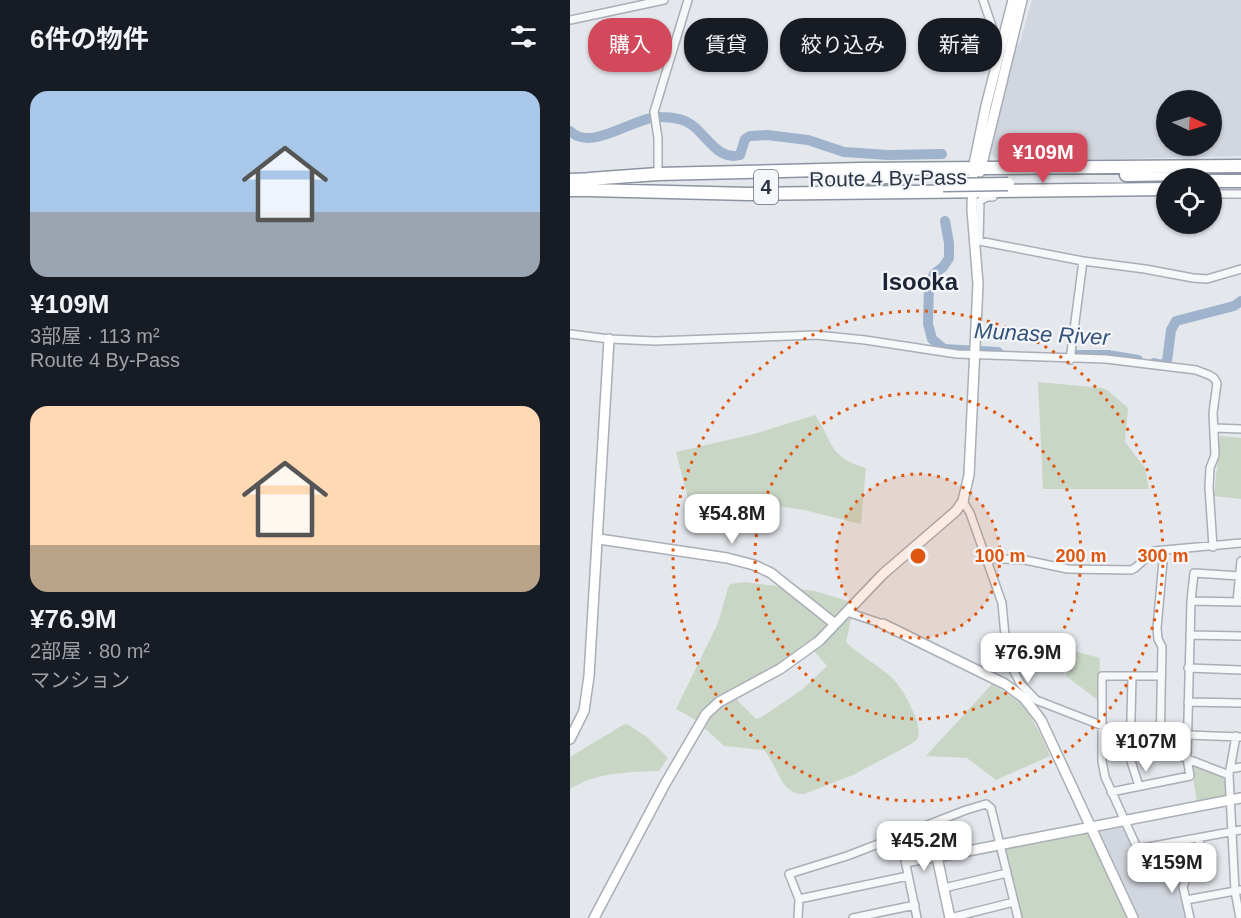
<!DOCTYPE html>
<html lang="ja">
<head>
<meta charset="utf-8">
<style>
  :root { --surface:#171b24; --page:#242831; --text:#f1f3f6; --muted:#9ea1a6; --accent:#d1495b }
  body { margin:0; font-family:Helvetica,"Noto Sans JP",sans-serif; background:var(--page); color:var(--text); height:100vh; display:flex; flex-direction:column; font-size:22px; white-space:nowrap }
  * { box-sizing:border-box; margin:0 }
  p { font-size:20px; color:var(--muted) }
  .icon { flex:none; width:33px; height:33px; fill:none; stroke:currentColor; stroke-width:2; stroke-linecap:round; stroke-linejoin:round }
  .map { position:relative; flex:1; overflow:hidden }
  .drawer { display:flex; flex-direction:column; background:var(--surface); width:570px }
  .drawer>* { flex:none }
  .banner { position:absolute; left:18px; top:18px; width:562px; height:54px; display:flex; gap:12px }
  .needle { width:39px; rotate:94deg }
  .tools { position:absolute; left:586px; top:90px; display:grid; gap:12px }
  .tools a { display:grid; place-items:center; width:66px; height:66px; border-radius:50%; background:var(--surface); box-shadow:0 2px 4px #0004; font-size:30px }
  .price { position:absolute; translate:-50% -51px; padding:0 14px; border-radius:12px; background:#fff; color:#222; font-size:20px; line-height:39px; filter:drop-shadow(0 2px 3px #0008) }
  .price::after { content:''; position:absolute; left:50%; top:36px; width:18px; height:14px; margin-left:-9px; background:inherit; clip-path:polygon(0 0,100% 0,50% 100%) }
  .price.selected { background:var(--accent); color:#fff }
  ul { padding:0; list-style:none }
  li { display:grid; align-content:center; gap:12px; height:318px; padding:0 30px }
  li span { display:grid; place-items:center; height:186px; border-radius:18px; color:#555 }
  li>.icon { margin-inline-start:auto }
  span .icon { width:108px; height:108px; fill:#fffc; stroke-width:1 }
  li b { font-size:26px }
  h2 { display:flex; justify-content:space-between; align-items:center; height:72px; padding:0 30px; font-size:26px }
  .chip { padding:0 21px; border-radius:24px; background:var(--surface); box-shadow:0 2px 4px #0004; font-size:21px; line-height:54px }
  .chip.selected { background:var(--accent); color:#fff }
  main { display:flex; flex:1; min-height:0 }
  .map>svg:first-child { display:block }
  .built { fill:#d2d6de; fill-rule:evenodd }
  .green { fill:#c9d6c5; fill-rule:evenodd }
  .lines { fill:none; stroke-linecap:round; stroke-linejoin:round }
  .river { stroke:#9fb4cc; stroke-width:10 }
  .street-casing { stroke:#a9aeb7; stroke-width:10 }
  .secondary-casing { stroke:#a9aeb7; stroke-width:12 }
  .highway-casing { stroke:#8b94a3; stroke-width:15 }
  .street { stroke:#f7f8fa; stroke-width:7 }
  .secondary { stroke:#fff; stroke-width:9 }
  .highway { stroke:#fff; stroke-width:12 }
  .highway-bridge-casing { stroke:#8b94a3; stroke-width:15; stroke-linecap:butt }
  .highway-bridge { stroke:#fff; stroke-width:12 }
  .ring { fill:none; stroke:#df570f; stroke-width:3; stroke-dasharray:3 6 }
  .labels { text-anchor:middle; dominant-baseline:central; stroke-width:4.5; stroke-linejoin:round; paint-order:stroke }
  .shield { fill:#f4f6f9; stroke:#676e7b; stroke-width:1.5 }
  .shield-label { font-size:20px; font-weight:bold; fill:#2b3445 }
  .street-label { font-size:21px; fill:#2b3445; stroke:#f4f6f9 }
  .water-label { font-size:22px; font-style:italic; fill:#34527a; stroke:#f4f6f9 }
  .quarter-label { font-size:24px; font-weight:bold; fill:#1d2536; stroke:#f4f6f9 }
  .centre { fill:#df570f; stroke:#f4f6f9; stroke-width:3 }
  .ring-label { font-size:18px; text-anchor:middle; font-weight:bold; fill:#df570f; stroke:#f4f6f9; stroke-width:4.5; stroke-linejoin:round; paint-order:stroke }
</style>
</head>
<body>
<main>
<section class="drawer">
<h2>6件の物件<svg class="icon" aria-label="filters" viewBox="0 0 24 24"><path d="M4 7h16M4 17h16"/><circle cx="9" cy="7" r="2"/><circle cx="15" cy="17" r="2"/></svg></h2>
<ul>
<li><span style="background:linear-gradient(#a9c7e8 65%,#9aa5b1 0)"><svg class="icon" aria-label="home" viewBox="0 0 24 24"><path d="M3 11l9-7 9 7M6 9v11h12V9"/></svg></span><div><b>¥109M</b><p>3部屋 · 113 m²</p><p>Route 4 By-Pass</p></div></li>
<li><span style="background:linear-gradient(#ffd9b3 75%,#b9a48a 0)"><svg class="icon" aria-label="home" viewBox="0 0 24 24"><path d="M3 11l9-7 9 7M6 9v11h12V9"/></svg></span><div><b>¥76.9M</b><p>2部屋 · 80 m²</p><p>マンション</p></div></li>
</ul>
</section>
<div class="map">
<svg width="671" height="918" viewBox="0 0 671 918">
  <rect width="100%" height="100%" fill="#e4e7ec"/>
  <path class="built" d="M 462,0 L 671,0 L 671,156 L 430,162 L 421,154 L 446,45 L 450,42 ZM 597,100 L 642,100 L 642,146 L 597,146 Z
    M 553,825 L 565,852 L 623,841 L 626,843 L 611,887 L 617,918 L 568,918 L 529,834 L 530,828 Z"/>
  <path class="green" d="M 468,382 L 532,388 L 537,390 L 558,408 L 555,442 L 575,468 L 579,489 L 473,489 Z
    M 245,415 C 264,443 258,457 296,468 L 291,524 L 234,510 L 203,505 L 118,499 L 106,452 L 184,434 Z
    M 650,436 L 671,438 L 671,499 L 644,496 Z
    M 175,582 L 245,591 L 281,602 L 284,605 L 276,642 C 302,667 325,669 341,707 C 346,718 350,726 348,738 L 343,743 L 283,775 L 234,794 C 211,796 207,764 194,750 L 154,746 L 126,720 L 106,709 L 148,623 L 158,588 L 160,584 ZM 237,643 L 257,666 L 233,689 L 190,718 L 186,719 L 167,700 Z
    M 503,651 L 530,658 L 529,701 L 496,676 Z
    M 422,684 L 453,704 L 470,733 L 480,756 L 426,780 L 397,758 L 356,756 Z
    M 57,724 L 77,737 L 98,758 L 89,771 C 58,772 27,772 0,789 L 0,757 L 53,725 Z
    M 623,763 C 644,771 656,768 657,794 L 654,797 L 627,802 L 621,764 Z
    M 515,833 L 520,836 L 558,918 L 451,918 L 436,851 L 439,847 Z"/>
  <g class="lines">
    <path class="river" d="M 0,131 C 22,153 64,116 91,117 C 102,117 113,118 122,125 C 137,136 148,161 170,155 L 175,139 L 180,136 L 197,135 L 238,140 L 274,152 L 318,155 L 372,154
      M 375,221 L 379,243 L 379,258 L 373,267 L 364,274 L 359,285 L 358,324 L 362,339 L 374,349 L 428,352
      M 501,355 L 538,355 L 568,360
      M 584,363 L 592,365 L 597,361 L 601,330 L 606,321 L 664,306 L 671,301"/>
    <g class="street-casing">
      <path id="street" d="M 413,0 L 425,35 L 432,42
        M 0,20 L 94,0
        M 88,174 L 88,138 L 84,112 L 118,0
        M 642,194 L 671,194
        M 404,240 L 513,261 L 575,269 L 623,278 L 637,279 L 671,269
        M 409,241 L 410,201 L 417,197 L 423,197
        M 0,334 L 39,339 L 85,341 L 246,335 L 295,340 L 387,354 L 536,359 L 626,370 L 639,375 L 644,378 L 647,383 L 643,413 L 645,455 L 640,468 L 639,487 L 643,547
        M 500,360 L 513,261
        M 645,428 L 671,429
        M 393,501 L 400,513 L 432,603 L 437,658 L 450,683 L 466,700 L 659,775
        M 416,558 L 455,560 L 498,569 L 561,570 L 565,568 L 584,551 L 671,543
        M 621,601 L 624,573 L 670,576
        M 667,602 L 671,561
        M 277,612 L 313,624
        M 620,635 L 671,636
        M 618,668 L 671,670
        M 562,676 L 560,758 L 569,786
        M 591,676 L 532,676 L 532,761 L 535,777 L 579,874 L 618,871
        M 618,702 L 671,703
        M 617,735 L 671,737
        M 666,736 L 659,775 L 665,891 L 670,918
        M 590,749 L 592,647 L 588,639 L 587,628 L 594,550
        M 660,769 L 671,767
        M 541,792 L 620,776 L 617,758 L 621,601 L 671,602
        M 330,836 L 347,918
        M 567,849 L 671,830
        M 336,863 L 367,857
        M 374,888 L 437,873
        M 229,899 L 338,876
        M 616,900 L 671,890
        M 228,918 L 229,899 L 219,874 L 277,856 L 396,810 L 416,804 L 421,808 L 448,918
        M 283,918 L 345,905
        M 380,918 L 444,902
        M 620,918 L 613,887 L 631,838"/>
    </g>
    <g class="secondary-casing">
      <path id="secondary" d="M 410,172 L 452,0
        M 29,539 L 157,558 L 184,565 L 201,573 L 265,624
        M 313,624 L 435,684 L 454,698 L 471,720 L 563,918
        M 0,739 L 14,711 L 19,676 L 39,339
        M 24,918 L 95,784 L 136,714 L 149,702 L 210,669 L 249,641 L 313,574 L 386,511 L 393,501 L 399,475 L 408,284 L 402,210 L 403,169 L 416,106 L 443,0
        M 380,918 L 367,857 L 671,798"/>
    </g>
    <g class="highway-casing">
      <path id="highway" d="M 556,175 L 617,174
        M 265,178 L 323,177
        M 19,179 L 88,174 L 291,169 L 671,166
        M 0,180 L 26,179
        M 642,181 L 671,181
        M 0,190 L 26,190
        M 19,190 L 179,194 L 597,189"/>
    </g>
    <use href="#street" class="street"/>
    <use href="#secondary" class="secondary"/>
    <use href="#highway" class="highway"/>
    <g class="highway-bridge-casing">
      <path id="highway-bridge" d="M 373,185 L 438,184"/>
    </g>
    <use href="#highway-bridge" class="highway-bridge"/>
  </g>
  <circle cx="348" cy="556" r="82" fill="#df570f" fill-opacity=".12"/>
  <g class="ring">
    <circle cx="348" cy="556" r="82"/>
    <circle cx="348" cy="556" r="163"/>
    <circle cx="348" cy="556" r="245"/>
  </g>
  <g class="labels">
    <rect class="shield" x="184" y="170" width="24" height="34" rx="4.5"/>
    <g class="shield-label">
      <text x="196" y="187">4</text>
    </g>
    <g class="street-label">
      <text transform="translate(318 178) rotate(-1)">Route 4 By-Pass</text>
    </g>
    <g class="water-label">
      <text transform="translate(472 334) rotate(3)">Munase River</text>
    </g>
    <g class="quarter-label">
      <text x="350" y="281">Isooka</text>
    </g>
  </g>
  <circle cx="348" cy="556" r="9" class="centre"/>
  <g class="ring-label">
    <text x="430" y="562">100 m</text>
    <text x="511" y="562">200 m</text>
    <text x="593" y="562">300 m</text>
  </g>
</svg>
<div class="tools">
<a><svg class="needle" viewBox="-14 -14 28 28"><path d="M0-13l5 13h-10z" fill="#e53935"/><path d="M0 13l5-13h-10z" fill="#9ea1a6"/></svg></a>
<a><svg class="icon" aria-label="locate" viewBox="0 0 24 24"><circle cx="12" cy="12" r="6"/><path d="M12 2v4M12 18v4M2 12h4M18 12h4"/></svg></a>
</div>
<b class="price selected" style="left:473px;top:184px">¥109M</b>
<b class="price" style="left:162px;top:545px">¥54.8M</b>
<b class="price" style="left:458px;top:684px">¥76.9M</b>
<b class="price" style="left:576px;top:773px">¥107M</b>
<b class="price" style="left:354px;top:872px">¥45.2M</b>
<b class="price" style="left:602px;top:894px">¥159M</b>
<div class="banner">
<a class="chip selected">購入</a>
<a class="chip">賃貸</a>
<a class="chip">絞り込み</a>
<a class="chip">新着</a>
</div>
</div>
</main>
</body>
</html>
